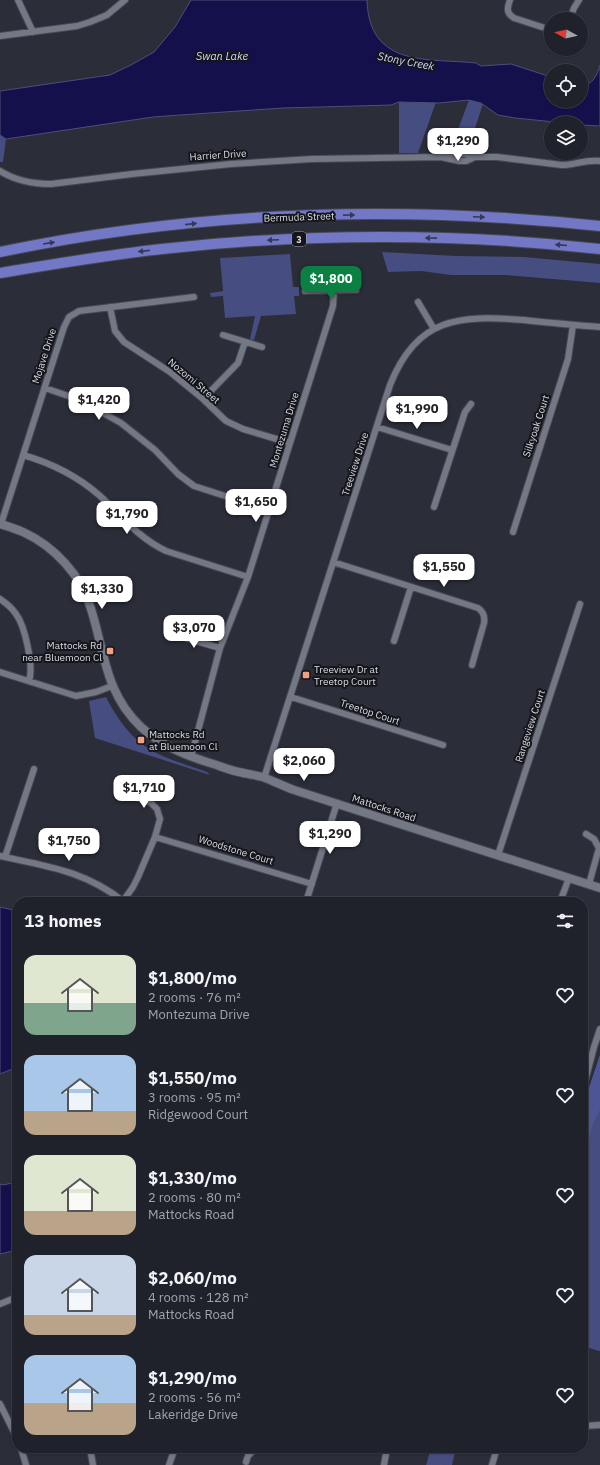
<!DOCTYPE html>
<html lang="en">
<head>
<meta charset="utf-8">
<style>
  :root { --surface:#20222b; --page:#2d2f37; --text:#f1f3f6; --muted:#a2a4a9; --line:#3d3f47; --accent:#0b8043 }
  body { margin:0; font-family:"IBM Plex Sans",sans-serif; background:var(--page); color:var(--text); height:100vh; display:flex; flex-direction:column; font-size:15px; white-space:nowrap }
  * { box-sizing:border-box; margin:0 }
  p { font-size:13px; color:var(--muted) }
  .icon { flex:none; width:22px; height:22px; fill:none; stroke:currentColor; stroke-width:2; stroke-linecap:round; stroke-linejoin:round }
  .map { position:relative; flex:1; overflow:hidden }
  .sheet { position:absolute; left:12px; top:897px; width:576px; height:556px; display:flex; flex-direction:column; background:var(--surface); border-radius:16px; box-shadow:0 1px 3px #0004,0 0 0 1px var(--line) }
  .sheet>* { flex:none }
  .needle { width:26px; rotate:278deg }
  .tools { position:absolute; left:544px; top:12px; display:grid; gap:8px }
  .tools a { display:grid; place-items:center; width:44px; height:44px; border-radius:50%; background:var(--surface); box-shadow:0 1px 3px #0004,0 0 0 1px var(--line); font-size:20px }
  .price { position:absolute; translate:-50% -34px; padding:0 9px; border-radius:8px; background:#fff; color:#222; font-size:13px; line-height:26px; filter:drop-shadow(0 1px 2px #0008) }
  .price::after { content:''; position:absolute; left:50%; top:24px; width:12px; height:9px; margin-left:-6px; background:inherit; clip-path:polygon(0 0,100% 0,50% 100%) }
  .price.active { background:var(--accent); color:#fff }
  ul { padding:0; list-style:none }
  li { display:flex; align-items:center; gap:12px; height:100px; padding:0 12px }
  li span { display:grid; place-items:center; flex:none; width:112px; height:80px; border-radius:12px; color:#555 }
  li>.icon { margin-inline-start:auto }
  span .icon { width:48px; height:48px; fill:#fffc; stroke-width:1 }
  li b { font-size:17px }
  h2 { display:flex; justify-content:space-between; align-items:center; height:48px; padding:0 12px; font-size:17px }
  .map>svg:first-child { display:block }
  .green { fill:#464d80 }
  .forest { fill:#4d5596 }
  .water { fill:#14104c; stroke:#4f4d79 }
  .lines { fill:none; stroke-linecap:round; stroke-linejoin:round }
  .stream { stroke:#4f4d79; stroke-width:2 }
  .minor-casing { stroke:#474853; stroke-width:8 }
  .tertiary-casing { stroke:#474853; stroke-width:10 }
  .primary-casing { stroke:#474853; stroke-width:12 }
  .minor { stroke:#747784; stroke-width:6 }
  .tertiary { stroke:#747784; stroke-width:8 }
  .primary { stroke:#7278c6; stroke-width:10 }
  .oneway { fill:#363857 }
  .poi-dot { fill:#f2a07f; stroke:#15161b; stroke-width:1.5 }
  .labels { text-anchor:middle; dominant-baseline:central; stroke-width:4; stroke-linejoin:round; paint-order:stroke }
  .shield { fill:#15161b; stroke:#9fa0a7; stroke-width:1 }
  .shield-label { font-size:9px; font-weight:bold; fill:#dadbe3 }
  .street-label { font-size:10px; fill:#dadbe3; stroke:#15161b }
  .poi-label { font-size:10px; fill:#dadbe3; stroke:#15161b; text-anchor:start }
  .water-label { font-size:11px; font-style:italic; fill:#d0d8fe; stroke:#15161b }
</style>
</head>
<body>
<div class="map">
<svg width="600" height="1465" viewBox="0 0 600 1465">
  <rect width="100%" height="100%" fill="#2b2d39"/>
  <path class="green" d="M 469,100 L 483,104 L 467,152 L 450,151 Z
    M 399,102 L 416,103 L 436,102 L 418,153 L 399,153 Z
    M 0,135 L 6,139 L 3,162 L 0,162 Z
    M 382,252 L 456,256 L 524,257 L 600,264 L 600,283 L 506,275 L 451,275 L 421,271 L 388,272 Z
    M 290,254 L 293,287 L 299,287 L 299,296 L 294,296 L 296,314 L 261,316 L 254,340 L 250,339 L 255,316 L 225,318 L 223,296 L 211,297 L 210,293 L 223,291 L 220,258 Z
    M 106,697 C 114,713 127,733 142,744 C 160,758 185,764 207,772 L 210,775 L 95,738 L 89,701 Z
    M 600,1055 L 600,1351 L 599,1351 L 583,1346 L 583,1106 Z
    M 431,1448 L 456,1448 L 452,1465 L 426,1465 Z"/>
  <path class="forest" d="M 600,1055 L 600,1109 C 598,1116 594,1120 592,1127 C 589,1137 589,1145 583,1154 L 583,1106 Z"/>
  <path class="water" d="M 191,0 L 367,0 C 369,68 428,58 476,63 L 481,66 L 511,64 L 551,77 L 551,101 L 581,101 L 581,87 C 593,84 597,76 600,65 L 600,126 L 581,125 L 581,123 L 565,123 L 515,118 L 498,115 L 481,103 L 469,100 L 439,103 L 399,102 L 391,105 L 283,108 L 180,115 L 153,117 L 6,139 L 0,135 L 0,91 L 110,75 L 131,65 L 154,52 L 175,27 Z
    M 0,907 L 17,911 L 17,1067 L 0,1074 Z
    M 17,1182 L 17,1250 L 0,1254 L 0,1184 L 3,1185 Z"/>
  <g class="lines">
    <path class="stream" d="M 441,1465 L 444,1448"/>
    <g class="minor-casing">
      <path id="minor" d="M 18,0 L 33,32
        M 510,0 C 507,8 506,13 514,18 L 551,30
        M 570,19 L 574,8 L 579,0
        M 0,36 L 77,26 L 90,22 L 107,15 L 125,0
        M 441,157 C 452,152 464,152 475,157
        M 0,171 C 16,181 33,184 51,184 L 132,174 L 231,164 L 312,159 L 441,157 L 459,161 L 466,161 L 475,157 L 497,157 L 562,165 C 575,165 587,159 600,161
        M 305,291 L 356,290
        M 418,302 L 434,329
        M 110,307 L 115,331 L 124,342 L 170,372 L 203,399 L 226,421 L 243,429 L 290,443
        M 223,335 L 262,347
        M 45,388 L 80,400 L 121,423 L 155,450 L 178,474 L 194,486 L 269,510
        M 203,399 L 238,363 L 245,342
        M 377,427 L 452,450
        M 23,455 C 51,463 77,476 99,495 C 122,516 137,537 166,551 L 248,577
        M 434,507 L 465,412 L 471,404
        M 1,524 L 64,327 L 69,317 L 79,311 L 194,297
        M 513,532 L 568,359 L 573,325
        M 333,562 L 478,608 C 484,612 485,617 484,623 L 472,665
        M 0,599 C 6,603 12,608 16,614 C 25,626 34,667 29,681
        M 172,634 L 220,648
        M 394,641 L 411,587
        M 0,672 L 76,696 L 96,692 L 112,686
        M 291,697 L 443,745
        M 191,757 L 220,648 L 248,577 L 333,306 L 334,290
        M 264,778 L 390,385 C 417,317 459,315 524,320 C 549,323 575,325 600,327
        M 120,792 L 150,802 L 157,809 L 160,819 L 155,837 L 138,877 L 133,887 L 123,901
        M 586,834 L 594,839 L 599,848 L 589,884
        M 155,837 L 312,884
        M 498,855 L 580,604
        M 0,856 C 46,866 86,871 124,902
        M 5,857 L 34,769
        M 306,902 L 337,803
        M 560,902 L 569,878
        M 583,1089 L 594,1047 L 600,1029
        M 0,1304 L 17,1297
        M 0,1404 L 17,1438
        M 583,1426 L 600,1425
        M 21,1448 L 26,1465
        M 90,1448 L 93,1465
        M 246,1462 L 248,1456 L 255,1448
        M 169,1465 L 175,1448
        M 384,1465 L 387,1448
        M 492,1465 L 497,1448"/>
    </g>
    <g class="tertiary-casing">
      <path id="tertiary" d="M 0,524 C 8,526 16,529 23,532 C 54,546 82,576 91,609 C 105,653 105,693 141,727 C 161,745 182,754 207,762 C 218,765 228,770 239,772 C 247,774 255,775 263,777 C 273,781 283,786 294,790 L 600,888"/>
    </g>
    <g class="primary-casing">
      <path id="primary" d="M 0,252 C 196,211 401,205 600,226
        M 0,273 C 54,264 107,255 162,249 C 307,233 455,233 600,249"/>
    </g>
    <use href="#minor" class="minor"/>
    <use href="#tertiary" class="tertiary"/>
    <use href="#primary" class="primary"/>
  </g>
  <defs><path id="oneway-solid" d="M-6-.8H1V-3.2L6.5 0L1 3.2V.8H-6Z"/></defs>
  <g class="oneway">
    <use href="#oneway-solid" transform="translate(349 215) rotate(-1)"/>
    <use href="#oneway-solid" transform="translate(479 217) rotate(3)"/>
    <use href="#oneway-solid" transform="translate(191 224) rotate(-6)"/>
    <use href="#oneway-solid" transform="translate(431 238) rotate(-179)"/>
    <use href="#oneway-solid" transform="translate(273 240) rotate(177)"/>
    <use href="#oneway-solid" transform="translate(49 243) rotate(-9)"/>
    <use href="#oneway-solid" transform="translate(561 245) rotate(-175)"/>
    <use href="#oneway-solid" transform="translate(144 251) rotate(173)"/>
  </g>
  <g class="poi-dot">
    <rect x="106" y="647" width="8" height="8" rx="2"/>
    <rect x="302" y="671" width="8" height="8" rx="2"/>
    <rect x="137" y="736" width="8" height="8" rx="2"/>
  </g>
  <g class="labels">
    <rect class="shield" x="292" y="232" width="14" height="14" rx="3"/>
    <g class="shield-label">
      <text x="299" y="239">3</text>
    </g>
    <g class="street-label">
      <text transform="translate(218 155) rotate(-4)">Harrier Drive</text>
      <text transform="translate(299 217) rotate(-2)">Bermuda Street</text>
      <text transform="translate(44 356) rotate(-72)">Mojave Drive</text>
      <text transform="translate(194 381) rotate(40)">Nozomi Street</text>
      <text transform="translate(536 426) rotate(-72)">Silkyoak Court</text>
      <text transform="translate(284 430) rotate(-73)">Montezuma Drive</text>
      <text transform="translate(355 464) rotate(-72)">Treeview Drive</text>
      <text transform="translate(370 712) rotate(18)">Treetop Court</text>
      <text transform="translate(530 726) rotate(-72)">Rangeview Court</text>
      <text transform="translate(384 808) rotate(18)">Mattocks Road</text>
      <text transform="translate(236 850) rotate(17)">Woodstone Court</text>
    </g>
    <g class="poi-label">
      <text x="102" y="645" text-anchor="end">Mattocks Rd<tspan x="102" dy="12">near Bluemoon Cl</tspan></text>
      <text x="314" y="669">Treeview Dr at<tspan x="314" dy="12">Treetop Court</tspan></text>
      <text x="149" y="734">Mattocks Rd<tspan x="149" dy="12">at Bluemoon Cl</tspan></text>
    </g>
    <g class="water-label">
      <text x="222" y="56">Swan Lake</text>
      <text transform="translate(406 61) rotate(11)">Stony Creek</text>
    </g>
  </g>
</svg>
<div class="tools">
<a><svg class="needle" viewBox="-14 -14 28 28"><path d="M0-13l5 13h-10z" fill="#e53935"/><path d="M0 13l5-13h-10z" fill="#a2a4a9"/></svg></a>
<a><svg class="icon" aria-label="locate" viewBox="0 0 24 24"><circle cx="12" cy="12" r="6"/><path d="M12 2v4M12 18v4M2 12h4M18 12h4"/></svg></a>
<a><svg class="icon" aria-label="layers" viewBox="0 0 24 24"><path d="M12 4l9 5-9 5-9-5zM3 14l9 5 9-5"/></svg></a>
</div>
<b class="price" style="left:458px;top:162px">$1,290</b>
<b class="price active" style="left:331px;top:300px">$1,800</b>
<b class="price" style="left:99px;top:421px">$1,420</b>
<b class="price" style="left:417px;top:430px">$1,990</b>
<b class="price" style="left:256px;top:523px">$1,650</b>
<b class="price" style="left:127px;top:535px">$1,790</b>
<b class="price" style="left:444px;top:588px">$1,550</b>
<b class="price" style="left:102px;top:610px">$1,330</b>
<b class="price" style="left:194px;top:649px">$3,070</b>
<b class="price" style="left:304px;top:782px">$2,060</b>
<b class="price" style="left:144px;top:809px">$1,710</b>
<b class="price" style="left:330px;top:855px">$1,290</b>
<b class="price" style="left:69px;top:862px">$1,750</b>
<section class="sheet">
<h2>13 homes<svg class="icon" aria-label="filters" viewBox="0 0 24 24"><path d="M4 7h16M4 17h16"/><circle cx="9" cy="7" r="2"/><circle cx="15" cy="17" r="2"/></svg></h2>
<ul>
<li><span style="background:linear-gradient(#dfe7d0 60%,#7fa58c 0)"><svg class="icon" aria-label="home" viewBox="0 0 24 24"><path d="M3 11l9-7 9 7M6 9v11h12V9"/></svg></span><div><b>$1,800/mo</b><p>2 rooms · 76 m²</p><p>Montezuma Drive</p></div><svg class="icon" aria-label="heart" viewBox="0 0 24 24"><path d="M12 20l-8-8c-3-5 5-10 8-4 3-6 11-1 8 4z"/></svg></li>
<li><span style="background:linear-gradient(#a9c7e8 70%,#b9a48a 0)"><svg class="icon" aria-label="home" viewBox="0 0 24 24"><path d="M3 11l9-7 9 7M6 9v11h12V9"/></svg></span><div><b>$1,550/mo</b><p>3 rooms · 95 m²</p><p>Ridgewood Court</p></div><svg class="icon" aria-label="heart" viewBox="0 0 24 24"><path d="M12 20l-8-8c-3-5 5-10 8-4 3-6 11-1 8 4z"/></svg></li>
<li><span style="background:linear-gradient(#dfe7d0 70%,#b9a48a 0)"><svg class="icon" aria-label="home" viewBox="0 0 24 24"><path d="M3 11l9-7 9 7M6 9v11h12V9"/></svg></span><div><b>$1,330/mo</b><p>2 rooms · 80 m²</p><p>Mattocks Road</p></div><svg class="icon" aria-label="heart" viewBox="0 0 24 24"><path d="M12 20l-8-8c-3-5 5-10 8-4 3-6 11-1 8 4z"/></svg></li>
<li><span style="background:linear-gradient(#c9d6e8 75%,#b9a48a 0)"><svg class="icon" aria-label="home" viewBox="0 0 24 24"><path d="M3 11l9-7 9 7M6 9v11h12V9"/></svg></span><div><b>$2,060/mo</b><p>4 rooms · 128 m²</p><p>Mattocks Road</p></div><svg class="icon" aria-label="heart" viewBox="0 0 24 24"><path d="M12 20l-8-8c-3-5 5-10 8-4 3-6 11-1 8 4z"/></svg></li>
<li><span style="background:linear-gradient(#a9c7e8 60%,#b9a48a 0)"><svg class="icon" aria-label="home" viewBox="0 0 24 24"><path d="M3 11l9-7 9 7M6 9v11h12V9"/></svg></span><div><b>$1,290/mo</b><p>2 rooms · 56 m²</p><p>Lakeridge Drive</p></div><svg class="icon" aria-label="heart" viewBox="0 0 24 24"><path d="M12 20l-8-8c-3-5 5-10 8-4 3-6 11-1 8 4z"/></svg></li>
</ul>
</section>
</div>
</body>
</html>
